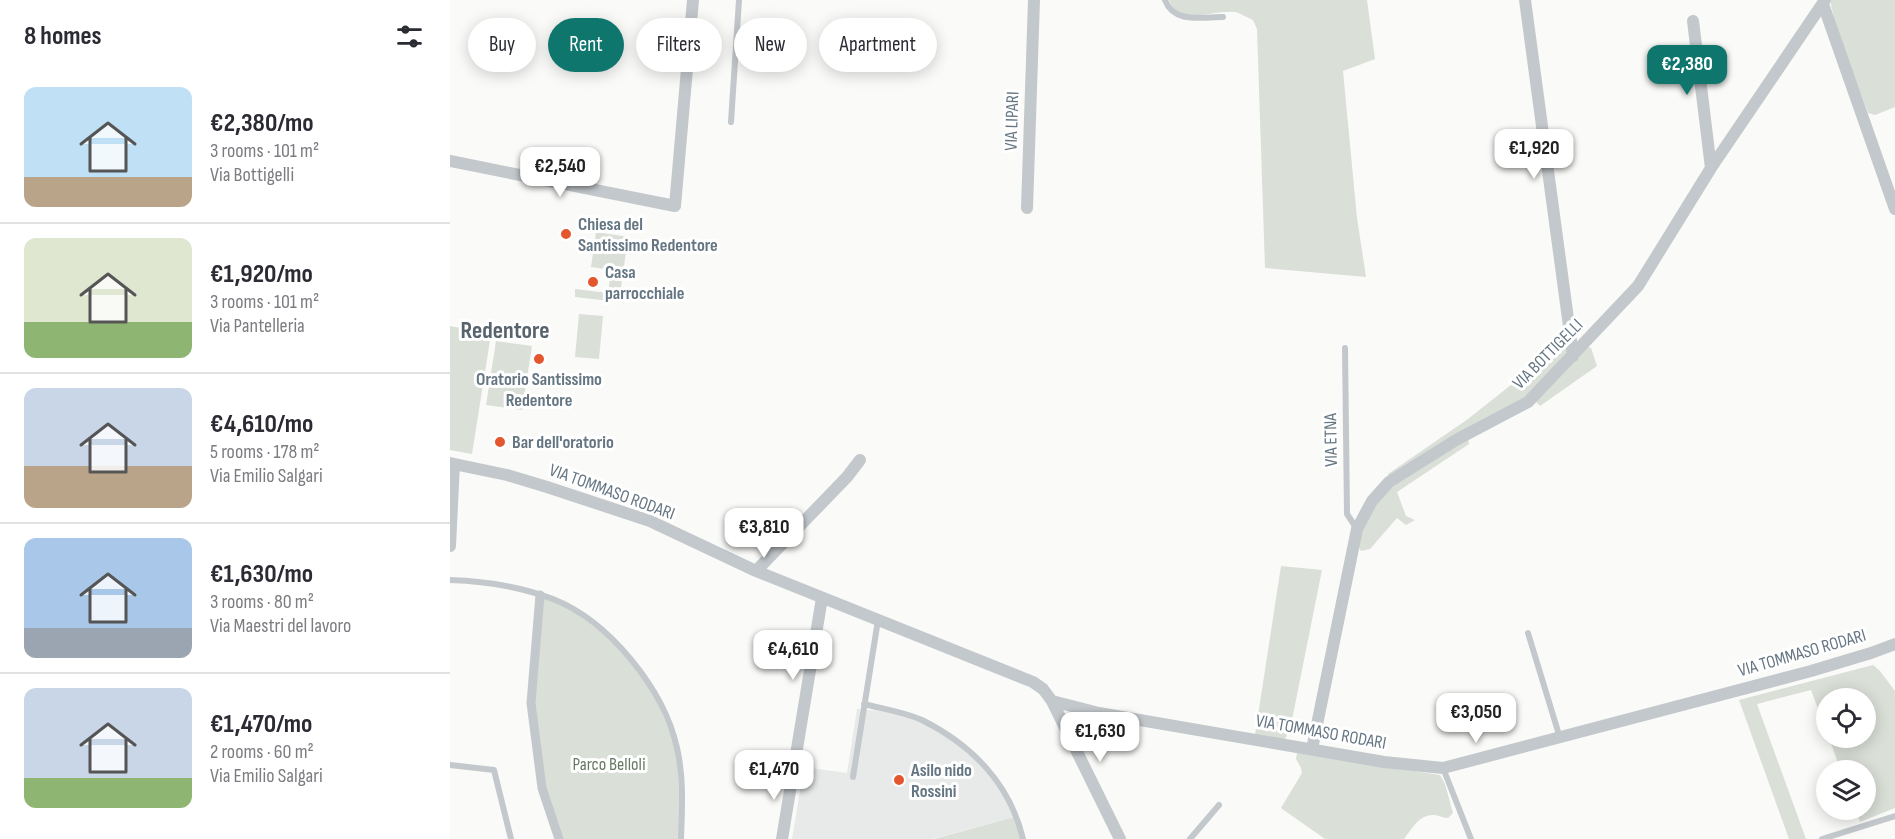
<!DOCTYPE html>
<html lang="en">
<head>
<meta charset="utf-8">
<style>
  :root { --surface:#fff; --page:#f2f2f3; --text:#2b2b33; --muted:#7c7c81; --line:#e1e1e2; --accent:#0f766e }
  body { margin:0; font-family:"Sofia Sans Condensed",sans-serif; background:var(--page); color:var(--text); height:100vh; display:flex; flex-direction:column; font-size:22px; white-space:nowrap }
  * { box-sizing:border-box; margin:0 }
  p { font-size:20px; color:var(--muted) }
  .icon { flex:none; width:33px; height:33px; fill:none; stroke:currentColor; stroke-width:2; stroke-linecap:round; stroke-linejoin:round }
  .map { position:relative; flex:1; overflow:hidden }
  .side { display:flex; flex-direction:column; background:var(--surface); width:450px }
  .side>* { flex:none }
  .guide { position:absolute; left:18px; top:18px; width:570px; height:54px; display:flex; gap:12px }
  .tools { position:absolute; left:1366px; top:688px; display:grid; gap:12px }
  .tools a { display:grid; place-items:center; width:60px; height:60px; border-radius:50%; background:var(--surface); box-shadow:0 3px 15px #0003; font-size:30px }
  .price { position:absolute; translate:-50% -51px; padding:0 14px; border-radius:12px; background:#fff; color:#222; font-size:20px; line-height:39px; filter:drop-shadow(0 2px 3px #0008) }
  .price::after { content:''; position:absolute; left:50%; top:36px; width:18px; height:14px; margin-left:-9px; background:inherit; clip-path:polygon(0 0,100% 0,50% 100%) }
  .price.current { background:var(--accent); color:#fff }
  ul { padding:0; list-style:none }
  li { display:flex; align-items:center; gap:18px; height:150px; padding:0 24px }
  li+li { border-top:2px solid var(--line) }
  li span { display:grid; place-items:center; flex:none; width:168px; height:120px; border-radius:12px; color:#555 }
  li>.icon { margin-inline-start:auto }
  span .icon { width:72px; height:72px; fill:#fffc; stroke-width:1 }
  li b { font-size:26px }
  h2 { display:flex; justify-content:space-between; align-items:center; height:72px; padding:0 24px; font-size:26px }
  .pill { padding:0 21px; border-radius:27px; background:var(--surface); box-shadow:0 3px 15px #0003; font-size:21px; line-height:54px }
  .pill.current { background:var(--accent); color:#fff }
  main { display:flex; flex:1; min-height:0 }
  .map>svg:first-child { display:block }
  .built { fill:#e8e9e9 }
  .green { fill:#dadfd7 }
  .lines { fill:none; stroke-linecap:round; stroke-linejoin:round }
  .service { stroke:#c3c8cc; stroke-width:6 }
  .pedestrian { stroke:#c3c8cc; stroke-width:9 }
  .minor { stroke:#c3c8cc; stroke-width:12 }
  .poi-dot { fill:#e4572e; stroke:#fff; stroke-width:2 }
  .labels { text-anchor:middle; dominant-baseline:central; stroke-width:6; stroke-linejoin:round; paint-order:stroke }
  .street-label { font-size:18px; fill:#657683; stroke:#fff }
  .poi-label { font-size:18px; font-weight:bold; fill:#657683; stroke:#fff; text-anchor:start }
  .park-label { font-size:18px; fill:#687a64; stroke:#fff }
  .district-label { font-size:24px; font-weight:bold; fill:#57646e; stroke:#fff }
</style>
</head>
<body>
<main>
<section class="side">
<h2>8 homes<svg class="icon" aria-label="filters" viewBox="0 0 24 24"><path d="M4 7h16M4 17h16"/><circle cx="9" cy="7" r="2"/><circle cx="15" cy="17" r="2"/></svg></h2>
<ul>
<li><span style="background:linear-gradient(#bfe0f5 75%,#b9a48a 0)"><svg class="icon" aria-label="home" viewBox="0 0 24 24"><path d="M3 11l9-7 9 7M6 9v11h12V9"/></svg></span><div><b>€2,380/mo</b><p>3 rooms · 101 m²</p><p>Via Bottigelli</p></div></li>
<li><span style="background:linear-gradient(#dfe7d0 70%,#8fb573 0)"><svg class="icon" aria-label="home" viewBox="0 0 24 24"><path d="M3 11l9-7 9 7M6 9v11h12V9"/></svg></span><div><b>€1,920/mo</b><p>3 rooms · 101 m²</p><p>Via Pantelleria</p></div></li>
<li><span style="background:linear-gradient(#c9d6e8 65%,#b9a48a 0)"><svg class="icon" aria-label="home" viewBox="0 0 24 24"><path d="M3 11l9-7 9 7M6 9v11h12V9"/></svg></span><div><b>€4,610/mo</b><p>5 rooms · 178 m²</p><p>Via Emilio Salgari</p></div></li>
<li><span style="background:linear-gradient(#a9c7e8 75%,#9aa5b1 0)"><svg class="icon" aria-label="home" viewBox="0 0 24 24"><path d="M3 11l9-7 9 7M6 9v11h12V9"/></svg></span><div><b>€1,630/mo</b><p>3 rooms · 80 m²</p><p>Via Maestri del lavoro</p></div></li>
<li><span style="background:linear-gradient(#c9d6e8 75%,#8fb573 0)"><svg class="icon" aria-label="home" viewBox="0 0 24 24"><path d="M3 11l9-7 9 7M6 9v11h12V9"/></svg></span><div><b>€1,470/mo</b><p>2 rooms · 60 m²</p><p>Via Emilio Salgari</p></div></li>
</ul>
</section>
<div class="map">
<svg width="1445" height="839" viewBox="0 0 1445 839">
  <rect width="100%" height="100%" fill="#fafaf8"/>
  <path class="built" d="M 407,709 L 453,713 L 489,730 L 541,773 L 568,816 L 482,839 L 342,839 L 354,767 L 397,773 Z"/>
  <path class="green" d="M 719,0 L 917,0 L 925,59 L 893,71 L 907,218 L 916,277 L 815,268 L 807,29 L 803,20 C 797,18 791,13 785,12 C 764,9 729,27 719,0 Z
    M 1380,0 L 1445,0 L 1445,107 L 1425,115 L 1418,113 L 1386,27 Z
    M 146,232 L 178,237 L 169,302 L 125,297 L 125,289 L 158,293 L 161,270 L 141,267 Z
    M 129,314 L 153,316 L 149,359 L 125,357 Z
    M 0,326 L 41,334 L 22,454 L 0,450 Z
    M 1110,337 L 1119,341 L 1121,355 L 1076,401 L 939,482 L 938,474 L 1018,419 L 1071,377 Z
    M 46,341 L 82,346 L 72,410 L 36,405 Z
    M 1134,346 L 1141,348 L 1147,366 L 1090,406 L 1083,399 Z
    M 1018,438 L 1019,444 L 947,492 L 956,516 L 965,520 L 956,525 L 947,518 L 920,549 L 911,551 L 908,545 L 907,536 L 925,504 L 941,485 Z
    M 831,566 L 872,570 L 842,720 L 835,740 L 805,735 Z
    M 91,595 L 117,606 L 157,636 L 200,685 L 227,749 L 231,839 L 109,839 L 103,827 L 81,703 Z
    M 1423,665 L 1430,671 L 1445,691 L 1445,808 L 1410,822 L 1406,810 L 1416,810 L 1416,771 L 1391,771 L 1379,738 L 1416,738 L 1416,699 L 1377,699 L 1377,733 L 1361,690 L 1307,704 L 1356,839 L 1339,839 L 1289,700 Z
    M 847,753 L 990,775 L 995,784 L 1003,813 L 998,818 C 992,818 989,815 984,815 C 969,814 962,829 954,839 L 875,839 L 831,808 L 852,773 L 851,768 L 846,759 Z
    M 568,816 L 573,839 L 484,839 Z"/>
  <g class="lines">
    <path class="service" d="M 715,0 C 724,24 752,17 773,17
      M 281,122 L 289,0
      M 895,348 L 897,514 L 907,529
      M 0,580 C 34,581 71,587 103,599 C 159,621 214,689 227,748 C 234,778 232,809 231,839
      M 1078,633 L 1110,738
      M 414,704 C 433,709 454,712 472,720 C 522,745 560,784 573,839
      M 0,765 L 44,770 L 61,839
      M 993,768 L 1021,839
      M 403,777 L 428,620
      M 740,839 L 769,805
      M 1372,839 L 1445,816"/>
    <path class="pedestrian" d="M 90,595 L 81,703 L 92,788 L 109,839"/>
    <path class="minor" d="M 1075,0 L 1123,356
      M 1373,4 L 1445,209
      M 1243,21 L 1261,168
      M 0,161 L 225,206 L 243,0
      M 577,208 L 584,0
      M 0,463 L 57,475 L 97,487 L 200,521 L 306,571 L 583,682 L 593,689 L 602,701 L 670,839
      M 0,546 L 4,464
      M 306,571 L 397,477 L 410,460
      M 602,701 L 649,713 L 934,762 L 993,768 L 1361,671 L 1421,653 L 1445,644
      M 862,749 L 907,529 L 922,501 L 939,482 L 1006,440 L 1078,402 L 1188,286 L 1261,168 L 1375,0
      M 332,839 L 372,598"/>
  </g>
  <g class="poi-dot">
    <circle cx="116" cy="234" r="6"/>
    <circle cx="143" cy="282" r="6"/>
    <circle cx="89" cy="359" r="6"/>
    <circle cx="50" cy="442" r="6"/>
    <circle cx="449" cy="780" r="6"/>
  </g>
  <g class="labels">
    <g class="street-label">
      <text transform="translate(562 121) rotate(-88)">VIA LIPARI</text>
      <text transform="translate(1098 354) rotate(-45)">VIA BOTTIGELLI</text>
      <text transform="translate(881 440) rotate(-91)">VIA ETNA</text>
      <text transform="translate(162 492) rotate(20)">VIA TOMMASO RODARI</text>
      <text transform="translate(1352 653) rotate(-16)">VIA TOMMASO RODARI</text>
      <text transform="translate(871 732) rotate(10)">VIA TOMMASO RODARI</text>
    </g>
    <g class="poi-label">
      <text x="128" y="224">Chiesa del<tspan x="128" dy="21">Santissimo Redentore</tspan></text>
      <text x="155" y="272">Casa<tspan x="155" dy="21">parrocchiale</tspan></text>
      <text x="89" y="379" text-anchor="middle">Oratorio Santissimo<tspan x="89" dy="21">Redentore</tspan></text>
      <text x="62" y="442">Bar dell'oratorio</text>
      <text x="461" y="770">Asilo nido<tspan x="461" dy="21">Rossini</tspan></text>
    </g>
    <g class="park-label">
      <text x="159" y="764">Parco Belloli</text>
    </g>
    <g class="district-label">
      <text x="55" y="330">Redentore</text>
    </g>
  </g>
</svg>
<div class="tools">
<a><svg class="icon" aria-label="locate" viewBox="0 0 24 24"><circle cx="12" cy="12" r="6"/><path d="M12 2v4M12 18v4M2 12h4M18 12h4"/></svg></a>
<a><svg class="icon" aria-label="layers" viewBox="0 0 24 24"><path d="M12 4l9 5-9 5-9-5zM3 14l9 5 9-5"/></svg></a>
</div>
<b class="price current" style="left:1237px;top:96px">€2,380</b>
<b class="price" style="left:1084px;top:180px">€1,920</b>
<b class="price" style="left:110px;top:198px">€2,540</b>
<b class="price" style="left:314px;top:559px">€3,810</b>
<b class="price" style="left:343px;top:681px">€4,610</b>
<b class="price" style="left:1026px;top:744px">€3,050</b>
<b class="price" style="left:650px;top:763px">€1,630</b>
<b class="price" style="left:324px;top:801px">€1,470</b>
<div class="guide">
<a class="pill">Buy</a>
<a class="pill current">Rent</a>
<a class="pill">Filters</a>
<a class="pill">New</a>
<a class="pill">Apartment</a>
</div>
</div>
</main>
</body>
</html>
